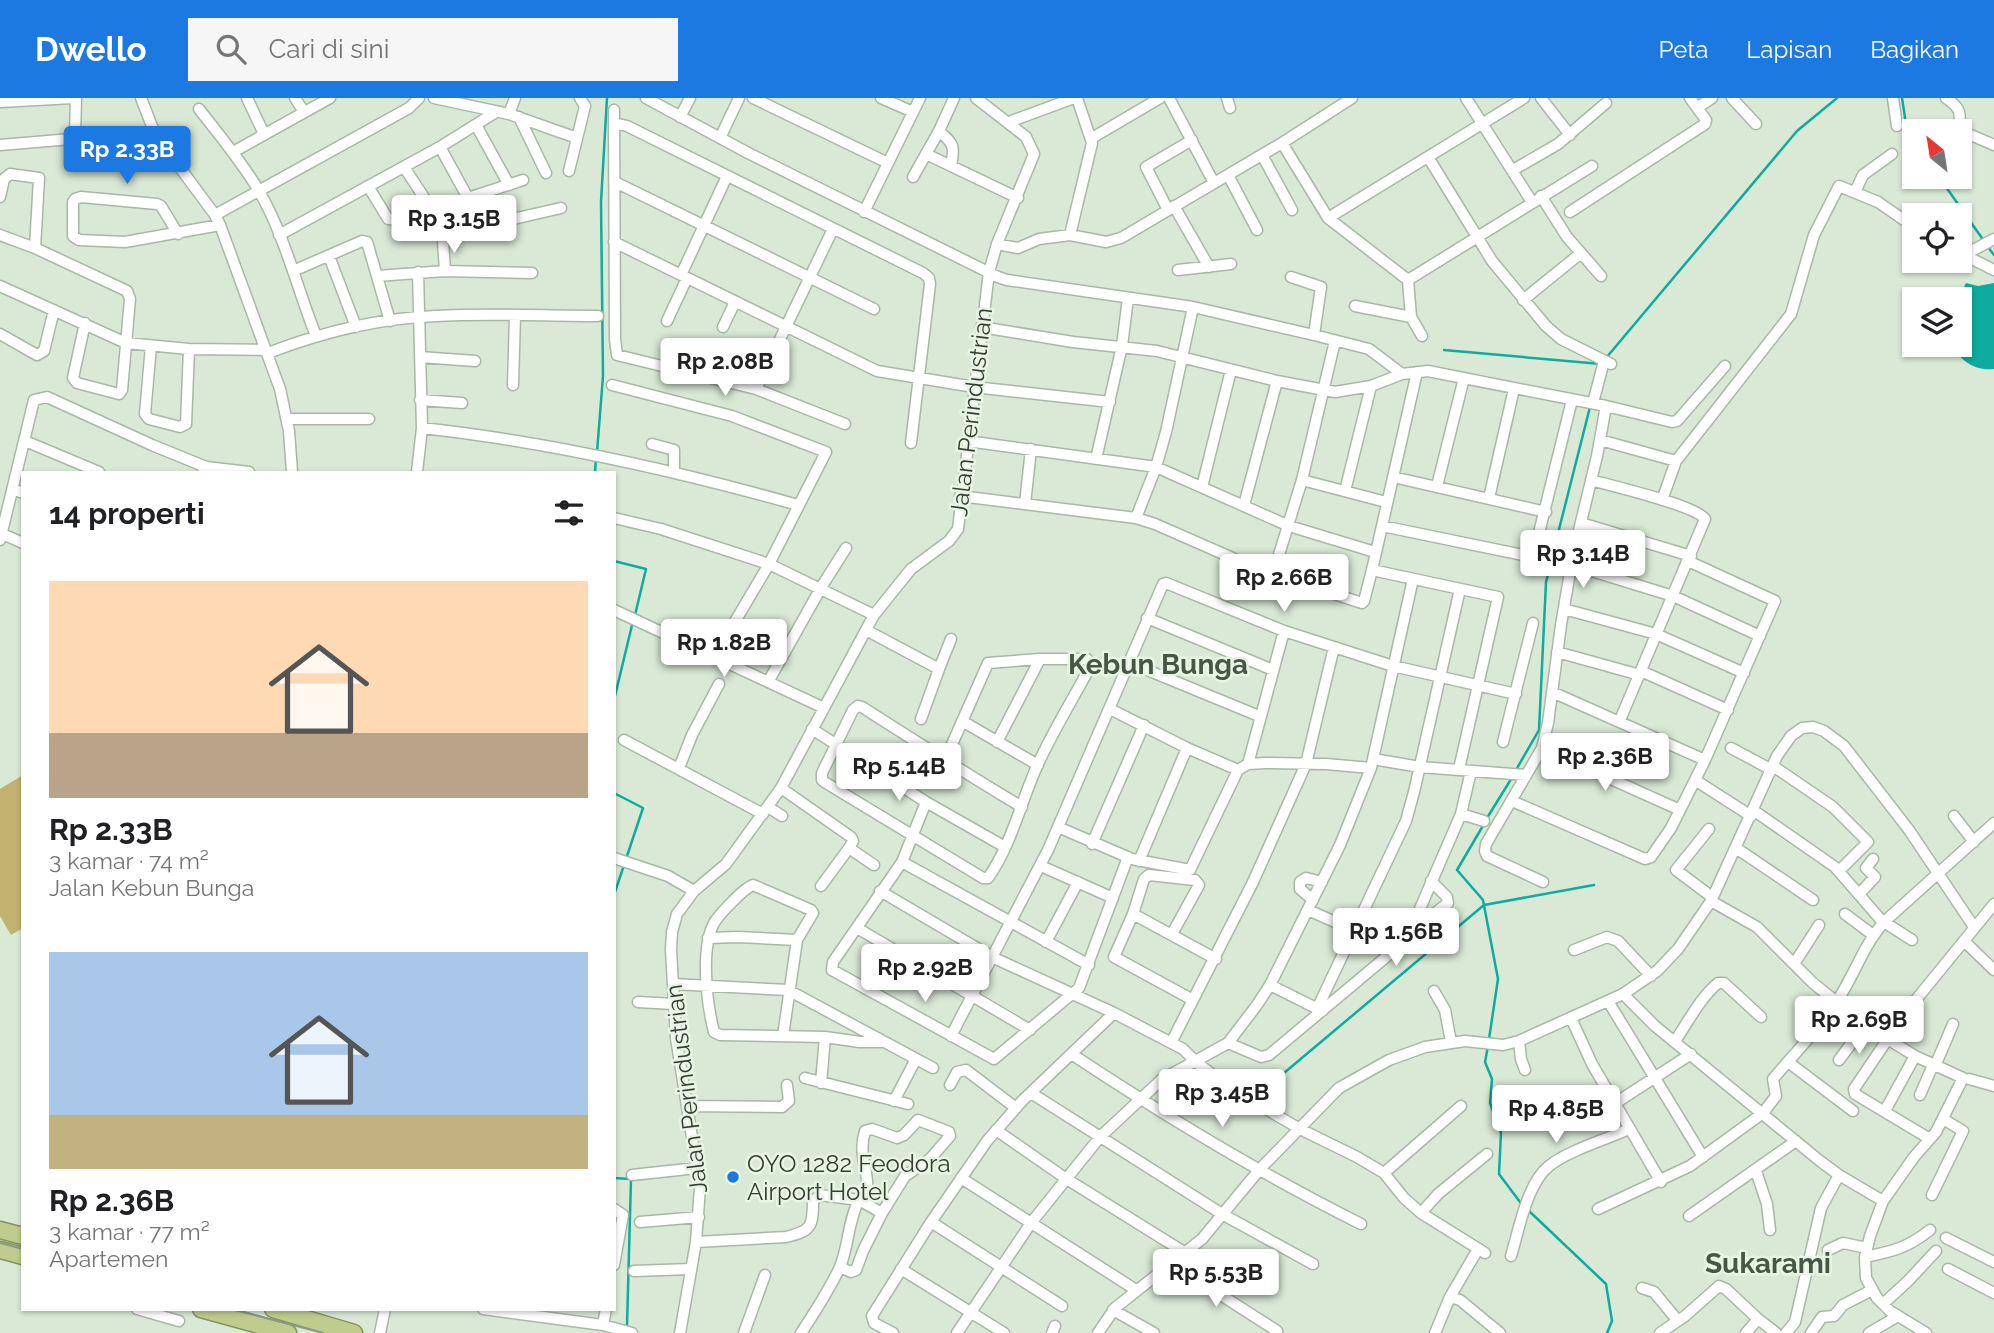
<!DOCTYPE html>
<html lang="id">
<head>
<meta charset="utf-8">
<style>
  :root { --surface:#fff; --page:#f6f6f6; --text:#202124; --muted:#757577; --accent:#1c79e2 }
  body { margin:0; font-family:Raleway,sans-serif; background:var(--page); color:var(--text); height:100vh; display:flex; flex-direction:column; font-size:26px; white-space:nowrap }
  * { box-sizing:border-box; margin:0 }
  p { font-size:23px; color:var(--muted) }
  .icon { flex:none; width:38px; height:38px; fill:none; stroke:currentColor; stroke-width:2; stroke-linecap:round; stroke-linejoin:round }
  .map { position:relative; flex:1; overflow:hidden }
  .details { position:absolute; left:21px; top:373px; width:595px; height:840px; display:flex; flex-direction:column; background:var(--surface); border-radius:0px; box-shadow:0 2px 5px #0004 }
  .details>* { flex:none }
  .needle { width:46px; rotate:330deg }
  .tools { position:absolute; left:1902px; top:21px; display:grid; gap:14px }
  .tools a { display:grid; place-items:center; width:70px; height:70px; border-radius:0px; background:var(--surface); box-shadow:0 2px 5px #0004; font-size:35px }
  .price { position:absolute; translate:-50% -60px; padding:0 16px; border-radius:7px; background:#fff; color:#222; font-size:23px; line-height:46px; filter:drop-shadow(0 2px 4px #0008) }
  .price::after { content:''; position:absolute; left:50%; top:42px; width:21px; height:16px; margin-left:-10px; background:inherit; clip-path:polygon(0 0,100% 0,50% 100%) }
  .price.selected { background:var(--accent); color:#fff }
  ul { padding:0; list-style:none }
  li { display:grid; align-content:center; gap:14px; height:371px; padding:0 28px }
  li span { display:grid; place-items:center; height:217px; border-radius:0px; color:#555 }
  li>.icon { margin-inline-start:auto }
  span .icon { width:126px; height:126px; fill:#fffc; stroke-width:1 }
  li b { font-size:30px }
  h2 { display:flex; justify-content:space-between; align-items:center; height:84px; padding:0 28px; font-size:30px }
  header { display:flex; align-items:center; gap:42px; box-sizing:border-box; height:98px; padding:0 35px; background:var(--accent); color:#fff }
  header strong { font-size:33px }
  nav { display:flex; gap:38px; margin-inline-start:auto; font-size:24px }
  .search { width:490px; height:63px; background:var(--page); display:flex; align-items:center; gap:18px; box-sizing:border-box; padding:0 24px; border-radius:0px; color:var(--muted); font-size:26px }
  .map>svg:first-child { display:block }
  .green { fill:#c3b26f }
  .water { fill:#0eaba0 }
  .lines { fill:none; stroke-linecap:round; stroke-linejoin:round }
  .stream { stroke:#0eaba0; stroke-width:2.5 }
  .minor-casing { stroke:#a9b8a6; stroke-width:13 }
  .trunk-casing { stroke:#85925c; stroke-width:19 }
  .minor { stroke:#fff; stroke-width:10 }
  .trunk { stroke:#c0cc8e; stroke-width:16 }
  .tram { stroke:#8c988a; stroke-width:2 }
  .poi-dot { fill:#1c79e2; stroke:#e6f6e3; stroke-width:2.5 }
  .labels { text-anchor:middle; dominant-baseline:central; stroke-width:5; stroke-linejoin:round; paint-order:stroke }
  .street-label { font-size:24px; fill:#353c34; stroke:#e6f6e3 }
  .poi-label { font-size:24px; fill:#353c34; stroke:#e6f6e3; text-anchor:start }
  .quarter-label { font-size:28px; font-weight:bold; fill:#485646; stroke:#e6f6e3 }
</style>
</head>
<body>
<header>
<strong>Dwello</strong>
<div class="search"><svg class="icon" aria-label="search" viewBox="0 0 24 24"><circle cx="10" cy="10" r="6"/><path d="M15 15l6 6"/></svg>Cari di sini</div>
<nav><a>Peta</a><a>Lapisan</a><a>Bagikan</a></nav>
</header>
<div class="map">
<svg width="1994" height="1235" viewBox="0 0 1994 1235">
  <rect width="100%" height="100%" fill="#d9e9d6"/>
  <path class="green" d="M 23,677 L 23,830 L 11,837 L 0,818 L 0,691 Z"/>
  <path class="water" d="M 1966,185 L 1978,188 L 1994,185 L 1994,271 C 1973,273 1963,263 1951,248 L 1960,247 L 1958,201 Z"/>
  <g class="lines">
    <path class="stream" d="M 1902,0 L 1907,33 L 1914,44
      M 1939,79 L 1984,143
      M 1988,149 L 1994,157
      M 1444,252 L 1601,266
      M 1606,260 L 1797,33 L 1837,0
      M 597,354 L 603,278 L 601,104 L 607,0
      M 595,374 L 596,360
      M 1552,459 L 1590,309
      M 614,463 L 646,471 L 635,517
      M 614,602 L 633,523
      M 1516,672 L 1539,632 L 1546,484 L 1551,465
      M 614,695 L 643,710 L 626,761
      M 1487,720 L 1513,678
      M 1484,726 L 1457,772 L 1483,802 L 1498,881 L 1489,941
      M 614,797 L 624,767
      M 1488,948 L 1485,964 L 1492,981 L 1490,1005 L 1501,1035 L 1499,1076 L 1523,1108
      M 1284,975 L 1484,807 L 1594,787
      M 614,1080 L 631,1081 L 627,1228
      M 1528,1112 L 1606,1186 L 1612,1223 L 1607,1235"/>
    <g class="minor-casing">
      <path id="minor" d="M 141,0 L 155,36 L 215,117 L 220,127 L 280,291 L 289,333 L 292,374
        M 247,0 L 264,36
        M 295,0 L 304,14
        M 434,0 L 509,16 L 577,40
        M 646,0 L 750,56 L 998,179 L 1007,182 L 1193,209 L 1314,237 L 1369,251 L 1402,276
        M 753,0 L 888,65
        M 881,0 L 913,14
        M 1169,0 L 1214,85
        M 1227,0 L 1230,10
        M 1466,0 L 1532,104
        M 1541,0 L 1570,37
        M 1732,0 L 1756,26
        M 1893,0 L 1897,28
        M 1946,0 C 1961,10 1961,15 1959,32 L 1994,47
        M 0,4 L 73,0
        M 1698,9 L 1712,0
        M 199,11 C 220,38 242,64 259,93 C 285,138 297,190 316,238
        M 614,12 L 615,241 L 617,257 L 756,291 L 845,326
        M 509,16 L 515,0
        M 519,19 L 546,75
        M 680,19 L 690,0
        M 1009,24 L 1074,0
        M 614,25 L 627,28 L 923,175 L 929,180 L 930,186 L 911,345
        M 476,27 L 509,87
        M 939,33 C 954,46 955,48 951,68
        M 720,40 L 739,0
        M 1092,40 L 1160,0
        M 1282,45 L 1328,120 L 1408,182 L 1592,68
        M 0,47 L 71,41 L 75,37 L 76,0
        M 440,49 L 468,100 L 523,82
        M 233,54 L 330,0
        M 926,56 L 1018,100
        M 1262,57 L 1292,112
        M 1428,59 L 1492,163 L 1546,228 L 1561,241 L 1611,266
        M 1513,72 L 1558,46 L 1606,5
        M 569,73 L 585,8 L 580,0
        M 1228,77 L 1257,132
        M 913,79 L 939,33 L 954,0
        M 615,84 L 874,211
        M 368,88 L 388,121 C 401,122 420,119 430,110 L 427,104 L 404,69
        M 1855,94 L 1863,77 L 1892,56
        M 1541,98 L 1567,139 L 1601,178
        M 0,99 L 4,81 L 10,76 L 39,80 L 35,150
        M 1174,108 L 1209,169
        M 1168,112 L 1146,69 L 1192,42
        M 864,114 L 920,0
        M 1570,114 L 1705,26 L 1706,22 L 1690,0
        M 215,117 L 409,10 L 419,0
        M 1328,120 L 1524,0
        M 178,136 L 161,108 L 157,106 L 81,99 L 75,101 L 73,104 L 73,138 L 79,142 L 125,144 L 220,127
        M 0,137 L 35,150 L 127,193 L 130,201 L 122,292 L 119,296 L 77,285 L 73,280 L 85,225
        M 279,137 L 440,49 L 496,14
        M 1070,137 L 1092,45 L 1077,0
        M 614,144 L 877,273 L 974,289 L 1110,304
        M 997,146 L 1018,150 L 1039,141 L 1070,137 L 1106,144 L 1121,140 L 1282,45 L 1352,0
        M 1960,155 L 1994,172
        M 1964,157 L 1994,141
        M 329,158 L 356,229
        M 1178,172 L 1231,166
        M 293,173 L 362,143 L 367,144 L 390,223
        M 445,173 L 443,143 L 448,136 L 561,110
        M 681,177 L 727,78
        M 377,178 L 445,173 L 532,175
        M 1291,179 L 1321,189 L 1314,237
        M 1408,182 L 1411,219 L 1422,238
        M 0,188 L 126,245 L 189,251 L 266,252
        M 1523,202 L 1581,155
        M 1355,208 L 1411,219
        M 667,223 L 687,180
        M 723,229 L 735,204
        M 981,229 L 1073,244 L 1157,253 L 1277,283 L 1335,294 L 1371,288 L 1402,276 L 1428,273 L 1606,308 L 1672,324 L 1677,323 L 1725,268
        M 0,236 L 37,257 L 44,253 L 54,212
        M 151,248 L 145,316 L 149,321 L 180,329 L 186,326 L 189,251
        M 268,255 C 320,235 379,220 436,218 C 490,215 544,218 598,218
        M 420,259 L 475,263
        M 513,287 L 515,217
        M 612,287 L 732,318 L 826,354 L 769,466 L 714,559
        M 756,291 L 833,131
        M 420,302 L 462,305
        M 1593,305 L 1604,263
        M 287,321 L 369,321
        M 422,330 C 550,344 674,372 798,407
        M 1600,342 L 1676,363
        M 25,343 L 99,374
        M 967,343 L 1156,369 L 1289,428 L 1375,454
        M 652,346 L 674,352 L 674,374
        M 1096,361 L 1122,248 L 1128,200
        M 206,369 L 249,374
        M 417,374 L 422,330 L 418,174
        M 1393,379 L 1546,414
        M 1302,382 L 1386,404
        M 1591,382 C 1612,388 1695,407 1705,421 L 1620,622
        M 1437,388 L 1464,280
        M 1202,389 L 1231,272
        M 13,391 L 23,395
        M 1345,393 L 1371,288
        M 960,398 L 1136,420 L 1155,426 L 1260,472 L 1362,505 L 1364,503 L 1372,472 L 1417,274
        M 1489,400 L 1514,291
        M 1662,402 L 1676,363 L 1791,216 L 1814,137 L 1839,88 L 1878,104 L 1914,129
        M 1025,406 L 1031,351
        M 1244,407 L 1277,283
        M 614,420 L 661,431 L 769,466 L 874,517
        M 1136,420 L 1156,369 L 1166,334 L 1193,209
        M 1581,425 L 1691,458
        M 1382,428 L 1572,467 L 1673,498 L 1760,538
        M 0,435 L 23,445
        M 0,442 L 34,302 L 47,299 L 152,347 L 206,369 L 203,374
        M 1533,459 L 1572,302
        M 1372,472 L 1498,499 L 1459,671
        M 1273,476 L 1302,382 L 1335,243
        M 1564,511 L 1656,536 L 1744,575
        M 614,512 L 824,610
        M 1147,520 L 1273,572
        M 866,532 L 939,571 L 921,621
        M 1557,554 L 1640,577
        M 1130,565 L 1259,618
        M 939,571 L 951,541
        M 1641,573 L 1728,612
        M 768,584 L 822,488 L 846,450
        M 1552,594 L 1705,662
        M 1110,611 L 1187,650 L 1238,672 L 1248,666 L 1265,665 L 1326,666 L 1371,670
        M 962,623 L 1038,667
        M 812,631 L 926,704 L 1005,749
        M 624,642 L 763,716
        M 997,644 L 1040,561
        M 1503,644 L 1533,525
        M 1542,650 L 1680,712
        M 1731,650 L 1772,672
        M 1373,661 L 1420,669 L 1526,677
        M 945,662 L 988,565 L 1040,561 L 1087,561 L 1091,566 L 1090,569 C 1073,601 1053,633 1038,666 C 1021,703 1012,746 988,780 L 983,780 L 826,685 L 822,682 L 822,675 L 853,612 L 858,608 L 862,609 C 915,643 968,677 1022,709
        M 1248,666 L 1284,533
        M 1773,668 L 1833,709 L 1868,744 L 1839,773
        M 679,670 L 692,637 L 719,586
        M 1695,682 L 1751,718
        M 781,690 L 851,739 L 853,743 L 849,750 L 821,788
        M 1512,703 L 1645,761 L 1651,759 L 1671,730 L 1705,662 L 1775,503 L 1688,463
        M 926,704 L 902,764 L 833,864 L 832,872 L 994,961 L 1079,890 L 1128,759
        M 768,709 L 782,718
        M 1753,712 L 1835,769 L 1881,822 L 1912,842
        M 1461,716 L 1484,723
        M 1954,718 L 1974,744
        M 1058,729 L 1132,761 L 1190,772 L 1238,672
        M 1709,731 L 1676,772 L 1712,799
        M 1092,746 L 1144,627
        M 849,750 L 874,767
        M 1736,750 L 1813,802
        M 614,760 L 668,778 L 694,793
        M 1139,763 L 1187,650
        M 902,764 L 1089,867
        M 1041,768 L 1113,800
        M 1543,784 L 1487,758 L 1485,753 L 1486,746 L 1542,650 L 1548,625 L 1561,527 L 1573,457 L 1597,358 L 1606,308
        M 880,793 L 994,860 L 1114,915 L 1183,951 L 1196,964 L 1227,988 L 1300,1031 L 1357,1059 L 1384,1075 L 1404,1100 L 1421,1115 L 1485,1155
        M 1859,796 L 1875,779 L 1866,770 L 1873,761
        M 1313,802 L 1300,791 L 1300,784 L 1306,780 L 1322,784
        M 1711,803 L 1757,829 L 1813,885 L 1865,927 L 1915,958 L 1963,980 L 1936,1034 L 1914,1059 L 1883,1103 L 1870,1138 L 1865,1159 L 1866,1180 L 1877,1200 L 1890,1213 L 1926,1235
        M 1308,812 L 1353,832
        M 1133,816 L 1216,861
        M 1845,816 L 1873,837
        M 857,830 L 1030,932
        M 1172,836 L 1199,787 L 1195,782 L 1149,777 L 1144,781 L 1133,816 L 1114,859 L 1193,902
        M 1409,836 L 1448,805 L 1447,799 L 1431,783
        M 708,840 L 738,839 L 797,842
        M 1964,843 L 1994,872
        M 1046,844 L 1078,784
        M 1574,852 L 1607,839 L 1618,843 L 1651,878
        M 1794,866 L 1819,827
        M 673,886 L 788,892 L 933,970
        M 1270,887 L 1322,913
        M 1434,893 L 1445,912 L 1451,944
        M 1623,896 L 1655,928 L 1820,1063 L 1839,1077 L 1883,1103
        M 1608,903 L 1703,1059
        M 638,904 L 674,906
        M 1317,911 L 1406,723 L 1414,694 L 1460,491
        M 1571,920 L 1592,966 L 1661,1084
        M 783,938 L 797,842 L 813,815 L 811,812 L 753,787 C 744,791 738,798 732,804 C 725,811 718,818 714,825 C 700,851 707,907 714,934 L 720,937 L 825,939 L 860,944 L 884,944
        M 951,938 L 1048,752 L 1163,486 L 1166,485 L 1284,533 L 1393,568 L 1516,596
        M 1519,943 L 1521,961 L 1525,972
        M 1675,943 C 1689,923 1699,901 1718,885 L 1724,885 L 1761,919
        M 1171,945 L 1253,784 L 1306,666 L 1334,549
        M 1228,945 L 1261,959 L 1269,957 L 1398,849 L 1409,836 L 1461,716 L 1471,673
        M 1073,957 C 1165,1018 1261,1076 1361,1126
        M 1839,962 L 1865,927
        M 1788,964 L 1853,1013
        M 1935,968 L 1953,926
        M 805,980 L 908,1006
        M 1969,981 L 1994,988
        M 821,985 L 825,939
        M 950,987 L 957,974 L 966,972 L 1016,1010
        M 1031,995 L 1222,1116 L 1313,1166
        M 1920,997 L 1933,967
        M 894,1003 L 916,961
        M 1614,1006 L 1691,956
        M 687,1008 L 782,1009 L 789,1003 L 787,987
        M 1887,1009 L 1915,958
        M 996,1032 L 1065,1080 L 1184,1154
        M 1930,1041 L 1855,996 L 1854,991 L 1906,914 L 1994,806
        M 1756,1073 L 1767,1106 L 1770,1132
        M 1384,1075 L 1461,1008
        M 632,1077 L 697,1070
        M 961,1080 L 1136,1192
        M 1932,1097 L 1963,1033 L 1943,1021
        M 614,1111 L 623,1117 L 614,1167
        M 1598,1111 L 1690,1068 L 1763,1015 L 1776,998 L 1773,981 C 1794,956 1818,932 1836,905 C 1854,878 1863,848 1884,824 L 1994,725
        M 1421,1115 L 1438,1096 L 1487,1056
        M 1689,1118 L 1796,1043
        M 640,1124 L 699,1119
        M 931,1124 L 1062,1208
        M 1946,1140 L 1994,1164
        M 696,1144 L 786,1139 C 811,1133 813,1129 813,1103 L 820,1097 L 859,1102 L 882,1115
        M 1828,1152 L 1843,1145 L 1867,1150
        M 1511,1158 C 1519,1132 1527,1085 1549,1068 C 1567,1053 1607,1041 1629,1031
        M 1865,1159 C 1894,1153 1907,1150 1930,1132
        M 1171,1165 L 1277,1233
        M 840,1169 L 851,1174 L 856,1172 L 863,1153 L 882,1115 L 905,1078 L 930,1061 L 950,1038 L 949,1034 L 918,1022 L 904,1037 L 897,1040 L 872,1031 L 865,1033 C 856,1062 874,1076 864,1104
        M 901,1171 L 1004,1235
        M 1948,1171 L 1994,1195
        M 634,1173 L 691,1171
        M 1642,1190 L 1654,1194 L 1678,1223
        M 1450,1199 L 1478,1151
        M 1883,1206 L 1908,1183 L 1936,1153
        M 137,1211 L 179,1223
        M 483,1211 L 603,1227 L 632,1235
        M 1113,1212 L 1154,1235
        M 603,1227 L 606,1211
        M 380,1235 L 385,1211
        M 680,1235 L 696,1144 L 700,1089 L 676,940 L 671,852 L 672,834 L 677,816 L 694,793 L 726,766 L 781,690 L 874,517 L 911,471 L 949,443 L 958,431 L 989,174 L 997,146 L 1034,56 L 1026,39 L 976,0
        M 744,1235 L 765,1177
        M 801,1235 C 815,1214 829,1192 840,1169 C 849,1147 848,1122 859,1102
        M 893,1235 L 874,1225 L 872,1218 L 931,1124 L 987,1043 L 1022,1003 L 1114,915
        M 957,1235 L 1031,1125 L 1100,1039 L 1161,982 L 1228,945 L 1257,907 L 1270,887 L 1340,747 L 1371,670 L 1413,481
        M 1052,1235 L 1055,1228
        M 1098,1235 L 1115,1210 L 1202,1141 L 1260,1071 L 1339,990 L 1389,962 L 1425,949 L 1465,943 L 1503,947 L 1519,943 L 1623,896 L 1657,873 L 1678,851 L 1711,803 L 1777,658 L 1791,638 L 1802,630 L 1813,629 L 1824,633 L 1844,648 L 1909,732 L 1974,829
        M 1435,1235 L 1450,1199 L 1460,1202 L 1500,1235
        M 1660,1235 L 1685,1218 L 1719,1188 L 1726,1191 L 1758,1221
        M 1746,1235 L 1758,1221 L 1776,1235
        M 1786,1235 L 1795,1224 L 1821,1110 L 1839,1077
        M 1811,1235 L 1822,1219 L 1834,1218 L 1843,1207 L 1872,1192
        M 1869,1235 L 1898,1218"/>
    </g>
    <g class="trunk-casing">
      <path id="trunk" d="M 0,1132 L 23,1138
        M 0,1152 L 23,1158
        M 201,1211 L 288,1235
        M 273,1211 L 354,1235"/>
    </g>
    <use href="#minor" class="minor"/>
    <use href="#trunk" class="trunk"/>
    <path class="tram" d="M 0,1145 L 23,1151
      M 231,1211 L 323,1235"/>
  </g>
  <circle class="poi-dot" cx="733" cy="1079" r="7"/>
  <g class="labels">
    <g class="street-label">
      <text transform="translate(971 314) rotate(-83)">Jalan Perindustrian</text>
      <text transform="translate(686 991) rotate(-97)">Jalan Perindustrian</text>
    </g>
    <g class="poi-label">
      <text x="747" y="1065">OYO 1282 Feodora<tspan x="747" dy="28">Airport Hotel</tspan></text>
    </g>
    <g class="quarter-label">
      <text x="1158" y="566">Kebun Bunga</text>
      <text x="1768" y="1165">Sukarami</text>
    </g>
  </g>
</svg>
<div class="tools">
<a><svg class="needle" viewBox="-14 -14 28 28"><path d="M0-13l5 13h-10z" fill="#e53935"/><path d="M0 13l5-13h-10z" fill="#757577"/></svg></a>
<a><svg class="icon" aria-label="locate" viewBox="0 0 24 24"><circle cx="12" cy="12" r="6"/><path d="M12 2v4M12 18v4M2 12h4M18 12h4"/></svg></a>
<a><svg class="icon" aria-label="layers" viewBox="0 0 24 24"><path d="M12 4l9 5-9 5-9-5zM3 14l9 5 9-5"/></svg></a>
</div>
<b class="price selected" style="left:127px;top:88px">Rp 2.33B</b>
<b class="price" style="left:454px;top:157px">Rp 3.15B</b>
<b class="price" style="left:725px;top:300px">Rp 2.08B</b>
<b class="price" style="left:1583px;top:492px">Rp 3.14B</b>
<b class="price" style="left:1284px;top:516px">Rp 2.66B</b>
<b class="price" style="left:724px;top:581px">Rp 1.82B</b>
<b class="price" style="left:1605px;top:695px">Rp 2.36B</b>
<b class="price" style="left:899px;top:705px">Rp 5.14B</b>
<b class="price" style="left:1396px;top:870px">Rp 1.56B</b>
<b class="price" style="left:925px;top:906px">Rp 2.92B</b>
<b class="price" style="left:1859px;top:958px">Rp 2.69B</b>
<b class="price" style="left:1222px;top:1031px">Rp 3.45B</b>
<b class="price" style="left:1556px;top:1047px">Rp 4.85B</b>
<b class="price" style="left:1216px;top:1211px">Rp 5.53B</b>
<section class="details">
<h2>14 properti<svg class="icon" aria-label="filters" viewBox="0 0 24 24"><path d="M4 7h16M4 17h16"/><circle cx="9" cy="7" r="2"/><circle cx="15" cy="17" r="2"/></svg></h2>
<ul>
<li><span style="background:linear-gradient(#ffd9b3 70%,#b9a48a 0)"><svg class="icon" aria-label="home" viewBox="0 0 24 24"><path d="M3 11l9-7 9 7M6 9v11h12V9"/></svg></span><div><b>Rp 2.33B</b><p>3 kamar · 74 m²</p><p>Jalan Kebun Bunga</p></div></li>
<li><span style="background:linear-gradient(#a9c7e8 75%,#c2b280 0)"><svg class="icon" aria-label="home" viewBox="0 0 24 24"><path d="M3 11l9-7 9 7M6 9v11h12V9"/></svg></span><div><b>Rp 2.36B</b><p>3 kamar · 77 m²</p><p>Apartemen</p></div></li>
</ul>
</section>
</div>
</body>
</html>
